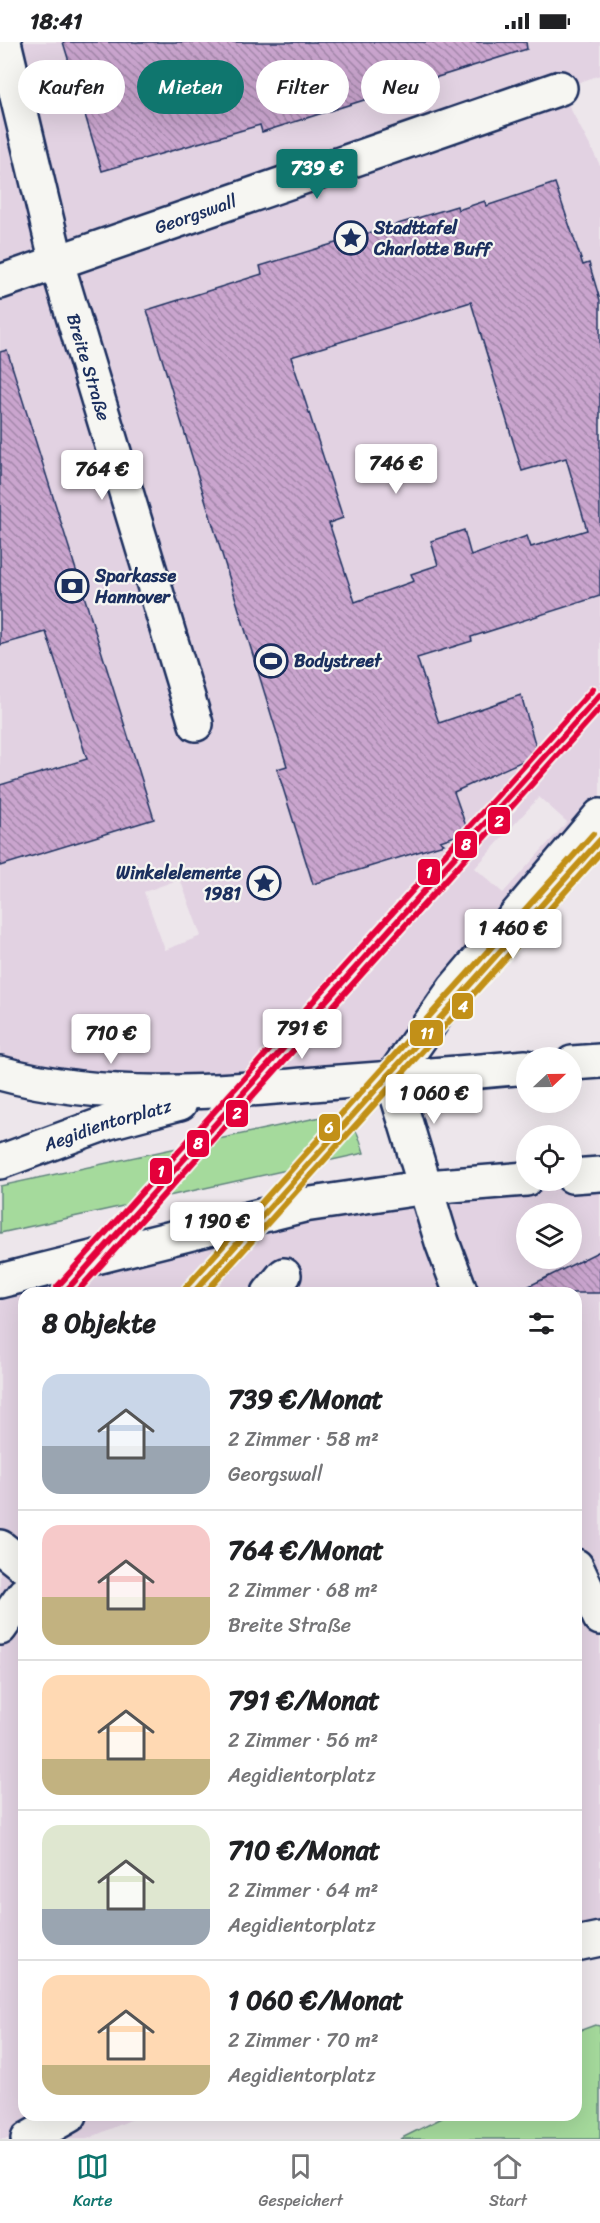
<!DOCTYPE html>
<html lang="de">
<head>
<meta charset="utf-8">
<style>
  :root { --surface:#fff; --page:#f6f6f6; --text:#202124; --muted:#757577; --line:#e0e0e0; --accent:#0f766e }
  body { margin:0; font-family:Sriracha,sans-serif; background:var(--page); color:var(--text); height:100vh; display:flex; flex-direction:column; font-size:22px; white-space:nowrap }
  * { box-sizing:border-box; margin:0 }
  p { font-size:20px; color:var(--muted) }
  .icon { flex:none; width:33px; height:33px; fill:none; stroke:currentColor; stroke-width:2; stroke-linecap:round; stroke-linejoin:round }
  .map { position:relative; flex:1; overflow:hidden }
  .panel { position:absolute; left:18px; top:1245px; width:564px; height:834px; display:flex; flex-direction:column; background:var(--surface); border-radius:18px; box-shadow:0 6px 24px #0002 }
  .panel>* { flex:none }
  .hud { position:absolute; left:18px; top:18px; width:564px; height:54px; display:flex; gap:12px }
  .needle { width:39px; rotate:68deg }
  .controls { position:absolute; left:516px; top:1005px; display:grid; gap:12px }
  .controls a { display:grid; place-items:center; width:66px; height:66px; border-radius:50%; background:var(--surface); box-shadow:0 6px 24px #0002; font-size:30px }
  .price { position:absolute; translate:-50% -51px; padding:0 14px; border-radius:6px; background:#fff; color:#222; font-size:20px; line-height:39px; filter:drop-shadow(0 2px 3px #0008) }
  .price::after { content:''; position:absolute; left:50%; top:36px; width:18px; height:14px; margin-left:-9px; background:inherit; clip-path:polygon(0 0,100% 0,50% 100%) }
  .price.active { background:var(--accent); color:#fff }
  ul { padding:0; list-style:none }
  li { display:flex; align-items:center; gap:18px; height:150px; padding:0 24px }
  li+li { border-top:2px solid var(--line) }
  li span { display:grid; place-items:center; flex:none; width:168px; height:120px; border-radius:18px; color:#555 }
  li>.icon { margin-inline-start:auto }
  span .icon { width:72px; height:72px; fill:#fffc; stroke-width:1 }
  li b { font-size:26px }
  h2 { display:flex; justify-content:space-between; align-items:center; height:72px; padding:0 24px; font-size:26px }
  .tag { padding:0 21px; border-radius:27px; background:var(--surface); box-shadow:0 6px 24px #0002; font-size:21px; line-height:54px }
  .tag.active { background:var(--accent); color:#fff }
  .status { display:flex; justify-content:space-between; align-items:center; height:42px; padding:0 30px; background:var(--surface); direction:ltr }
  .status svg { height:16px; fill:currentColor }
  .dock { display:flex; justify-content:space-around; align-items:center; height:84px; border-top:2px solid var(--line); background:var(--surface); font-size:16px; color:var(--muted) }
  .dock a { display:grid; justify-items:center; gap:3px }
  .dock .active { color:var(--accent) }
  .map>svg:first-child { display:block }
  .built { fill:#e2d2e2; fill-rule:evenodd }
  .green { fill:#a5da9c; stroke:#60847d; stroke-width:1.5 }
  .building { fill:url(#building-back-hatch); stroke:#1b2f5e; stroke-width:1.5; fill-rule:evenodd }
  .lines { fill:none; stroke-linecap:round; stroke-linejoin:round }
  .street-casing { stroke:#1b2f5e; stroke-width:38 }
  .secondary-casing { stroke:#1b2f5e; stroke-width:38 }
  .street { stroke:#f6f6f2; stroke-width:33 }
  .secondary { stroke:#f6f6f2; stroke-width:33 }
  .tram-1-casing { stroke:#f6f6f2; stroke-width:10 }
  .tram-2-casing { stroke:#f6f6f2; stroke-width:10 }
  .tram-3-casing { stroke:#f6f6f2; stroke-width:10 }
  .tram-4-casing { stroke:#f6f6f2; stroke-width:10 }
  .tram-5-casing { stroke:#f6f6f2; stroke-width:10 }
  .tram-6-casing { stroke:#f6f6f2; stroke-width:10 }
  .tram-1 { stroke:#e4003a; stroke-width:6 }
  .tram-2 { stroke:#e4003a; stroke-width:6 }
  .tram-3 { stroke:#e4003a; stroke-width:6 }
  .tram-4 { stroke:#c29018; stroke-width:6 }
  .tram-5 { stroke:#c29018; stroke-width:6 }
  .tram-6 { stroke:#c29018; stroke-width:6 }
  .labels { text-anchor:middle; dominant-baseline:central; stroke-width:4.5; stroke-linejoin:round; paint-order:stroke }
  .street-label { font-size:18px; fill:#1b2f5e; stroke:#f6f6f2 }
  .poi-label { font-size:18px; font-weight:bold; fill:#1b2f5e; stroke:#f6f6f2; text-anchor:start }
  .line-badge { stroke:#f6f6f2; stroke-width:2 }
  .badge-label { font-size:16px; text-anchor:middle; font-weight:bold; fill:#fff }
</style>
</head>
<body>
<div class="status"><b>18:41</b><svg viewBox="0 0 49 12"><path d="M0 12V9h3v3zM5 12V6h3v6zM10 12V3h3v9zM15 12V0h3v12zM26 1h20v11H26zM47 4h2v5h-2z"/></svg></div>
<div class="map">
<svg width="600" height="2097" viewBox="0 0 600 2097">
  <defs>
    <pattern id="building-back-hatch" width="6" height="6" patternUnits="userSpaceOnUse" patternTransform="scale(1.5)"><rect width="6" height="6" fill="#caa5ce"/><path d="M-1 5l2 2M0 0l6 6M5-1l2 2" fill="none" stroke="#a387aa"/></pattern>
  </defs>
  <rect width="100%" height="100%" fill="#ede6eb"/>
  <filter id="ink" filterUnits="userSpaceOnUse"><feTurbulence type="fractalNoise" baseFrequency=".0167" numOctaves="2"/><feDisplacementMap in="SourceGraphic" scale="12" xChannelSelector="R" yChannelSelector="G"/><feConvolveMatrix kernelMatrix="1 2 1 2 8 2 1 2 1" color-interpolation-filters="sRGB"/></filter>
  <g filter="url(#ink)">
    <path class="built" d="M 0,0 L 600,0 L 600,33 L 560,47 L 600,123 L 600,774 L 392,1036 L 216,1051 L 0,1031 ZM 539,755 L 567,780 L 503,851 L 475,826 ZM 180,837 L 201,894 L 165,908 L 144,850 Z
      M 600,1134 L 600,1907 L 576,1914 L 576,1251 L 24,1251 L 24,2073 L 142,2073 L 87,2097 L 0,2097 L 0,1240 L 303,1165 L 534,1139 L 572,1138 ZM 526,1172 L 572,1172 L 572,1216 L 526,1216 Z"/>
    <path class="green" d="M 330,1073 C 356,1079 357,1088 364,1111 L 0,1191 L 0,1144 Z
      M 595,1983 L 600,1984 L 600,2097 L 400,2097 L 448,2073 L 576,2073 L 576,1990 Z"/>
    <path class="building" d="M 63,0 L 526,0 L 527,7 L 262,90 L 260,83 L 102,129 Z
      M 555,141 L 583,223 L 589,221 L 600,258 L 600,554 L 471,595 L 472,599 L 417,616 L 439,681 L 521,653 L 538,712 L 454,750 L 468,790 L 440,799 L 444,802 L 313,842 L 277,727 L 287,724 L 147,268 L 262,232 L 260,224 L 457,164 L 458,168 L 485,159 L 486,164 ZM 471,260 L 522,429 L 566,416 L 587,488 L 531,505 L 527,494 L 471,514 L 464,488 L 431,499 L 438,523 L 411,532 L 414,539 L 355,560 L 329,481 L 343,476 L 291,315 Z
      M 7,308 L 154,777 L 0,824 L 0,743 L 87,717 L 46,590 L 0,603 L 0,310 Z
      M 600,1209 L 600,1251 L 515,1251 Z"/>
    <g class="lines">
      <g class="street-casing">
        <g id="street">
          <path id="s1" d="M 4,0 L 57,221 L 196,682"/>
          <path id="s2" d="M 0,240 L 560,46"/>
          <path d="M 392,1036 L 454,947 L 600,774"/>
          <path d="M 269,1251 L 284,1233"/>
          <path d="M 0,1505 L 24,1524"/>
          <path d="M 0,1586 L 24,1552"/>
          <path d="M 576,1902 L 600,1897"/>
          <path d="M 28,2097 L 70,2073"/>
        </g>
      </g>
      <g class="secondary-casing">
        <g id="secondary">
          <path d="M 572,1021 L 600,1019"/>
          <path d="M 0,1031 C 106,1060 219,1050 326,1041 C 393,1036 460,1031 526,1025"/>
          <path d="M 392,1036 L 442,1200 L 461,1251"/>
          <path id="s3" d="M 0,1120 L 109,1080 L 180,1061"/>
          <path d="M 572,1134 L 600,1132"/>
          <path d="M 0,1239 L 304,1163 L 427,1145 L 526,1137"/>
          <path d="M 576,1524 L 600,1576"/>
        </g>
      </g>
      <use href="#street" class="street"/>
      <use href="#secondary" class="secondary"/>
      <g class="tram-1-casing">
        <path id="tram-1" d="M 64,1251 L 600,653"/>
      </g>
      <g class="tram-2-casing">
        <path id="tram-2" d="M 76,1251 L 600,666"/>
      </g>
      <g class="tram-3-casing">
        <path id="tram-3" d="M 57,1245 L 593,647"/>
      </g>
      <g class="tram-4-casing">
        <path id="tram-4" d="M 193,1251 L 600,798"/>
      </g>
      <g class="tram-5-casing">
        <path id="tram-5" d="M 205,1251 L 600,811"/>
      </g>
      <g class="tram-6-casing">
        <path id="tram-6" d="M 186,1245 L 593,792"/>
      </g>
      <use href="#tram-1" class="tram-1"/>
      <use href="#tram-2" class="tram-2"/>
      <use href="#tram-3" class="tram-3"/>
      <use href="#tram-4" class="tram-4"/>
      <use href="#tram-5" class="tram-5"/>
      <use href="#tram-6" class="tram-6"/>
    </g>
  </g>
  <defs>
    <g id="sight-ring" transform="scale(1.725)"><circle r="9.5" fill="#f6f6f2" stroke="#1b2f5e" stroke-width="1.5"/><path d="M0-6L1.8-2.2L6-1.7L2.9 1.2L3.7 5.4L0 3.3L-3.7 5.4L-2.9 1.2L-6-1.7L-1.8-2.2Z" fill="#1b2f5e"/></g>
    <g id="bank-ring" transform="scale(1.725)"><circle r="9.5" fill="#f6f6f2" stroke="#1b2f5e" stroke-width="1.5"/><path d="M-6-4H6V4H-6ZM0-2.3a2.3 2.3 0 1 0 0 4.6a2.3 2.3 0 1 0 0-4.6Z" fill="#1b2f5e"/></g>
    <g id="stadium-ring" transform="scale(1.725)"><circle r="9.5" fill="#f6f6f2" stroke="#1b2f5e" stroke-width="1.5"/><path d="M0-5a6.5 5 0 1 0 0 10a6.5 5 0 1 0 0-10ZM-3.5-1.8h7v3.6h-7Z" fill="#1b2f5e"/></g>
  </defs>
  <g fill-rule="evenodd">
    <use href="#sight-ring" x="351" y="196"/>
    <use href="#bank-ring" x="72" y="544"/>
    <use href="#stadium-ring" x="271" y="619"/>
    <use href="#sight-ring" x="264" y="841"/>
  </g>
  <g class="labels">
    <g class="street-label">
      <text stroke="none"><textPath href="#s2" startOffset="207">Georgswall</textPath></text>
      <text stroke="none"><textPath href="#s1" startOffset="336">Breite Straße</textPath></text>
      <text stroke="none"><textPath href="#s3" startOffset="114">Aegidientorplatz</textPath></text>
    </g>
    <g class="poi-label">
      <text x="374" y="186">Stadttafel<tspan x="374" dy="21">Charlotte Buff</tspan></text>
      <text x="95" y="534">Sparkasse<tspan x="95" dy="21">Hannover</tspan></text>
      <text x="294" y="619">Bodystreet</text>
      <text x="241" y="831" text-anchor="end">Winkelelemente<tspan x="241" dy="21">1981</tspan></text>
    </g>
  </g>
  <g class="line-badge">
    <rect x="487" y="764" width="24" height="29" rx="6" fill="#e4003a"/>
    <rect x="454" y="788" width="24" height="29" rx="6" fill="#e4003a"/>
    <rect x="417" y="816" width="24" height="28" rx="6" fill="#e4003a"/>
    <rect x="451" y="950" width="23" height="28" rx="6" fill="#c29018"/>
    <rect x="409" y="977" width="35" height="28" rx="6" fill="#c29018"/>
    <rect x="225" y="1057" width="24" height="29" rx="6" fill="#e4003a"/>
    <rect x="318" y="1071" width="23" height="29" rx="6" fill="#c29018"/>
    <rect x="186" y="1087" width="24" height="29" rx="6" fill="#e4003a"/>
    <rect x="149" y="1115" width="24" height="28" rx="6" fill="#e4003a"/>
  </g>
  <g class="badge-label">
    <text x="499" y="785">2</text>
    <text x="466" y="808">8</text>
    <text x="429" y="836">1</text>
    <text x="463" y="970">4</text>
    <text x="427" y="997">11</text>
    <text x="237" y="1077">2</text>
    <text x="329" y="1091">6</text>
    <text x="198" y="1107">8</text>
    <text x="161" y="1135">1</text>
  </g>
</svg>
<div class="controls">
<a><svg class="needle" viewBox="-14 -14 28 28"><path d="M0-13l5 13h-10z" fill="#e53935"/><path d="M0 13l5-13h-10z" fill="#757577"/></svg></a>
<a><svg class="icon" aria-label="locate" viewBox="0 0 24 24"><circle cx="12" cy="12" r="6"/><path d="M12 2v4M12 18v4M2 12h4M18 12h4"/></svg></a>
<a><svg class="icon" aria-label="layers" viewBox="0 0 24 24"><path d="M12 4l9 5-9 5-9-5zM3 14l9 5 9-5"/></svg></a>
</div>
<b class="price active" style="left:317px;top:158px">739 €</b>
<b class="price" style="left:396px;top:453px">746 €</b>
<b class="price" style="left:102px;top:459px">764 €</b>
<b class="price" style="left:513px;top:918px">1 460 €</b>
<b class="price" style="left:302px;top:1018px">791 €</b>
<b class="price" style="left:111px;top:1023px">710 €</b>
<b class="price" style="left:434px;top:1083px">1 060 €</b>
<b class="price" style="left:217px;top:1211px">1 190 €</b>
<div class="hud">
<a class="tag">Kaufen</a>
<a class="tag active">Mieten</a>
<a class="tag">Filter</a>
<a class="tag">Neu</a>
</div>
<section class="panel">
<h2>8 Objekte<svg class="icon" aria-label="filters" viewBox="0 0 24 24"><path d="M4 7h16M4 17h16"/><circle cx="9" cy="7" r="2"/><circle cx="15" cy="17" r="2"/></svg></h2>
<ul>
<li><span style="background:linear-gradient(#c9d6e8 60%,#9aa5b1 0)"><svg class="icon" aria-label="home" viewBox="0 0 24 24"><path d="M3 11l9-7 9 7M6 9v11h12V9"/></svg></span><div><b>739 €/Monat</b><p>2 Zimmer · 58 m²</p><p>Georgswall</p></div></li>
<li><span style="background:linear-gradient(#f6c9c9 60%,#c2b280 0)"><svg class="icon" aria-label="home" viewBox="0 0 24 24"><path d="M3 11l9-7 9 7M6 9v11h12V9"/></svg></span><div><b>764 €/Monat</b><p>2 Zimmer · 68 m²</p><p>Breite Straße</p></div></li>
<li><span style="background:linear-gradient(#ffd9b3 70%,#c2b280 0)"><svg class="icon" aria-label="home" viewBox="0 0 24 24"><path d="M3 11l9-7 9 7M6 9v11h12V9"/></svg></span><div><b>791 €/Monat</b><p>2 Zimmer · 56 m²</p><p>Aegidientorplatz</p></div></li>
<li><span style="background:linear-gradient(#dfe7d0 70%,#9aa5b1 0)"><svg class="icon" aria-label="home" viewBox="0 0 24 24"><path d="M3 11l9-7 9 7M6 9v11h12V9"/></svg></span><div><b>710 €/Monat</b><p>2 Zimmer · 64 m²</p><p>Aegidientorplatz</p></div></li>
<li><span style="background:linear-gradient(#ffd9b3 75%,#c2b280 0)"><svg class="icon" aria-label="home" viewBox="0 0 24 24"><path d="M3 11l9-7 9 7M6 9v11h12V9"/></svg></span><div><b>1 060 €/Monat</b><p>2 Zimmer · 70 m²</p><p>Aegidientorplatz</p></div></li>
</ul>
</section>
</div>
<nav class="dock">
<a class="active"><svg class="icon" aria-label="map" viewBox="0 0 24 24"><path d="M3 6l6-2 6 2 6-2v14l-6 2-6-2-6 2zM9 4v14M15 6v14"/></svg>Karte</a>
<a><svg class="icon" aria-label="saved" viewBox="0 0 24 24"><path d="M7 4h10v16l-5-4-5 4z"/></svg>Gespeichert</a>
<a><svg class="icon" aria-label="home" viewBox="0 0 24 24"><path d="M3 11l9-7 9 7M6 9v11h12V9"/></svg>Start</a>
</nav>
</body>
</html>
